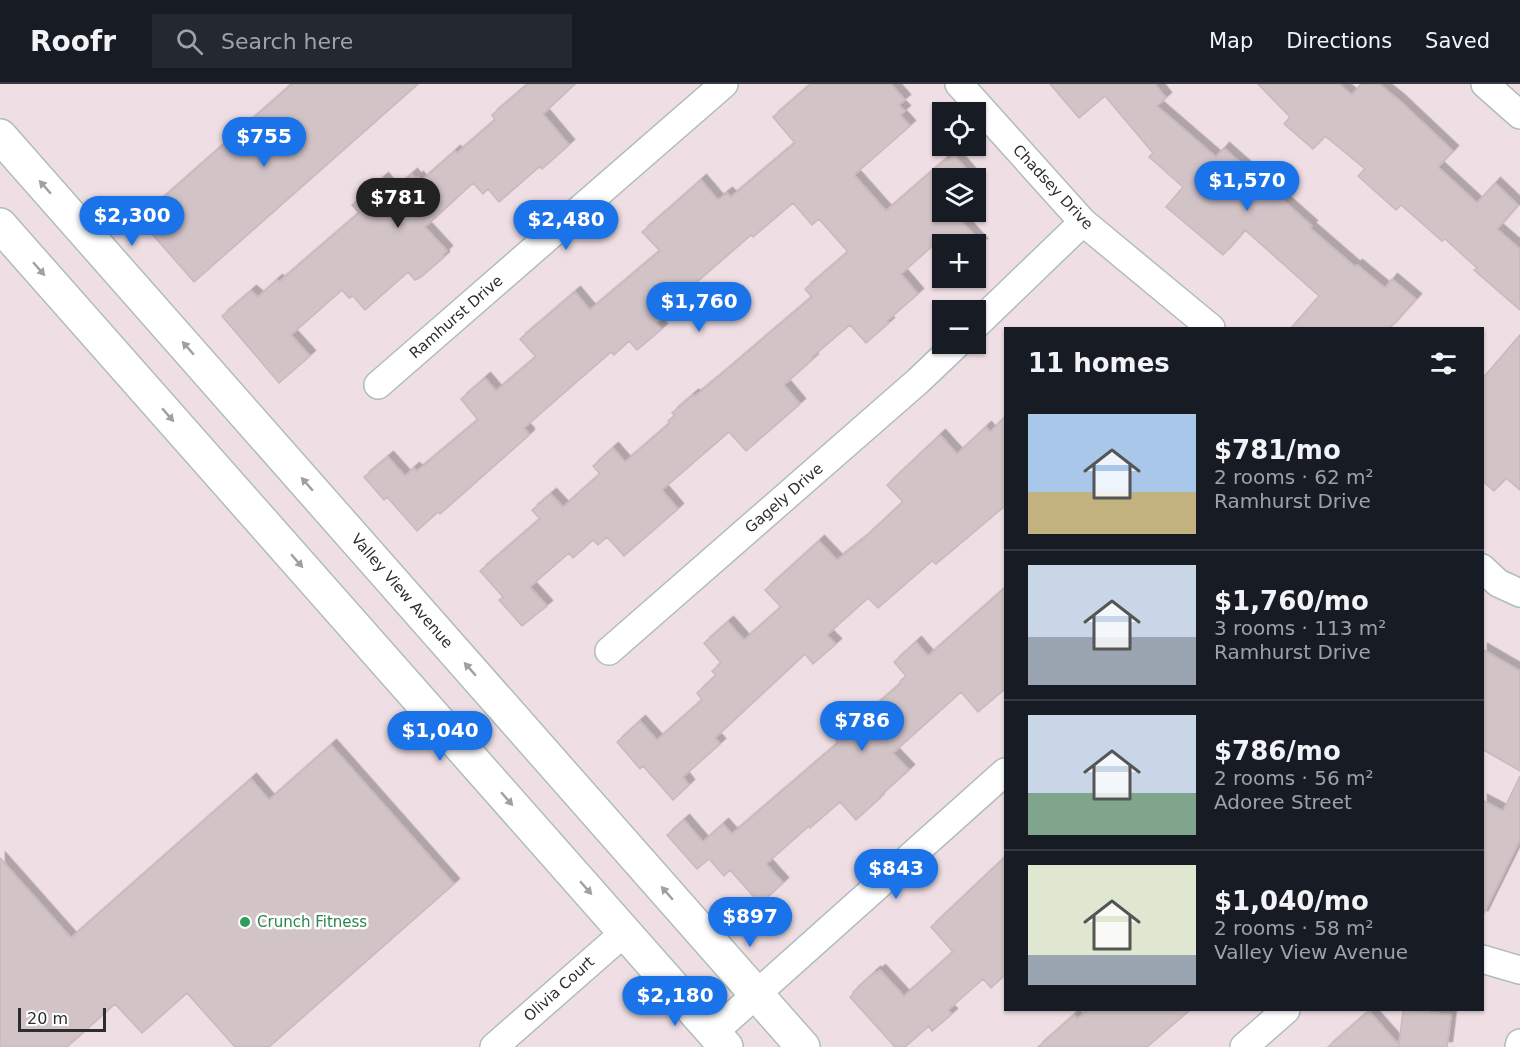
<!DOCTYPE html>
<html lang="en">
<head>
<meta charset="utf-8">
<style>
  :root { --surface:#171b24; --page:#242831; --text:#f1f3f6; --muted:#9ea1a6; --line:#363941; --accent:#1a73e8 }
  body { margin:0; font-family:"DejaVu Sans",sans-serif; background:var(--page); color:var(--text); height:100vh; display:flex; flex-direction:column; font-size:22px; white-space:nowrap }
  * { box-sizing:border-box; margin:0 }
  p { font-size:20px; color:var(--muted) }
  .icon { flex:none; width:33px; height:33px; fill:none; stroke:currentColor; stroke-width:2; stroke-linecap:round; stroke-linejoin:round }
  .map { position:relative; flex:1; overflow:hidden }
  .side { position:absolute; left:1004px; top:243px; width:480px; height:684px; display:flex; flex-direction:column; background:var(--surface); border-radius:0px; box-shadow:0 2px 4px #0004 }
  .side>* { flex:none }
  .buttons { position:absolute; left:932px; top:18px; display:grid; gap:12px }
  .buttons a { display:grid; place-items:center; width:54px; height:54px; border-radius:0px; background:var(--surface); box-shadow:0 2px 4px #0004; font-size:30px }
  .scale { position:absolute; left:18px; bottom:15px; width:88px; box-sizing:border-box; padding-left:6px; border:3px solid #2d2d2d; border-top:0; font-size:16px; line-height:21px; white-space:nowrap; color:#2d2d2d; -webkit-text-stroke:4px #fff; paint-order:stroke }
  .price { position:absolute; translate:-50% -51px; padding:0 14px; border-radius:21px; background:var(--accent); color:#fff; font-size:20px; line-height:39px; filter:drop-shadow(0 2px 3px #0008) }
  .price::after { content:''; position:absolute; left:50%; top:36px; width:18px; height:14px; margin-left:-9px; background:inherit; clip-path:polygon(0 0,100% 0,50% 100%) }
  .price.on { background:#222; color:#fff }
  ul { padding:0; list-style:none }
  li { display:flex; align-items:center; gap:18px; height:150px; padding:0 24px }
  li+li { border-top:2px solid var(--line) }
  li span { display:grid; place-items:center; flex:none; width:168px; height:120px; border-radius:0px; color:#555 }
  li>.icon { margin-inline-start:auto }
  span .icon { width:72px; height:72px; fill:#fffc; stroke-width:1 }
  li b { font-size:26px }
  h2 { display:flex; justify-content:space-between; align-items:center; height:72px; padding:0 24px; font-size:26px }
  header { display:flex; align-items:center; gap:36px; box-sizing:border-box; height:84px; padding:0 30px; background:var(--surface); border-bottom:2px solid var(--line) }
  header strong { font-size:28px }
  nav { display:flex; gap:33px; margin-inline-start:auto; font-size:21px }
  .search { width:420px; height:54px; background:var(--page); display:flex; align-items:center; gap:15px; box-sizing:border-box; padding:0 21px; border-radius:0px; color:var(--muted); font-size:22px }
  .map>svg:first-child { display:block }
  .building { fill:#d2c3c7; stroke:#cbb8bc; stroke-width:1.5; filter:url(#shadow) }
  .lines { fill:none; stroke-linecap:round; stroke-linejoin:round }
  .street-casing { stroke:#afbdbd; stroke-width:30 }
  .secondary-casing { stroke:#afbdbd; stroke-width:36 }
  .street { stroke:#fff; stroke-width:27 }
  .secondary { stroke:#fff; stroke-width:33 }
  .oneway { fill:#a0a0a0 }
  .leisure-dot { fill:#2e9e5b; stroke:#fff; stroke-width:2 }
  .labels { text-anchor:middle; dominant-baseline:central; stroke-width:5; stroke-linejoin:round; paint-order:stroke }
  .street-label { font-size:15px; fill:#2d2d2d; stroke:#fff }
  .leisure-label { font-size:15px; fill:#27864d; stroke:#fff; text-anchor:start }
</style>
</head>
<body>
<header>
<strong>Roofr</strong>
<div class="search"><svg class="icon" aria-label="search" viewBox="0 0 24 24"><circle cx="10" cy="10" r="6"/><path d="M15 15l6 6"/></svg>Search here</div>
<nav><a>Map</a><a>Directions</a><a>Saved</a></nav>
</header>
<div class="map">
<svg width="1520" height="963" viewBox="0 0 1520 963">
  <defs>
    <filter id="shadow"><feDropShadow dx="5.5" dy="-5.5" stdDeviation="0" flood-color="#0004"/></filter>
  </defs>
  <rect width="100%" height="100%" fill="#efdfe4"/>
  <path class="building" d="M 292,0 L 418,0 L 194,198 L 139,135 Z
    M 528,0 L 575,0 L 543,30 L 569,61 L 542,85 L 540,83 L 538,84 L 499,118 L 488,105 L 483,110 L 473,99 L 425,143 L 447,167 L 443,171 L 444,173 L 421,193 L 415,196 L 408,188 L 365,226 L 353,212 L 349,214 L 342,206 L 291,251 L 310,272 L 279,299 L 222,232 L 251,207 L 258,213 L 277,196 L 279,198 L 359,129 L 352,121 L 383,94 L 393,106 L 412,90 L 416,95 L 418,93 L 421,97 L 455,67 L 457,69 L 495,36 L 492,31 Z
    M 811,0 L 891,0 L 905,16 L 899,21 L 905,27 L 900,31 L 910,42 L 854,91 L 886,127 L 946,75 L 947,77 L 954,71 L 974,94 L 942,94 L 942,128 L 964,128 L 958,133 L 982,160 L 939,160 L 937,158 L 901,190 L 918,210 L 887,237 L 889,239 L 866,259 L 850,241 L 812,273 L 813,275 L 784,301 L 800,320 L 746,367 L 729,348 L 662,406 L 678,425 L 624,472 L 607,453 L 598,461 L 593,456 L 573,474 L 569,469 L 530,503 L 547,522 L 522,542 L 499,516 L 503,513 L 480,487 L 540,435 L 532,426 L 551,410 L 563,423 L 600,390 L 593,382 L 613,364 L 625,378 L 670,339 L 668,337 L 675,331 L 672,329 L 693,311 L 695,312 L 717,294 L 812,213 L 805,205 L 848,168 L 819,135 L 812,141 L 793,119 L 753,153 L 751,151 L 690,204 L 693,207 L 656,239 L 662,245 L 637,266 L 629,257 L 614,271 L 611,268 L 524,344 L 529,350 L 528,352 L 440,430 L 438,428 L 417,447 L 387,413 L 384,416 L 364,393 L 388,373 L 405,392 L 414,384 L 417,387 L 478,336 L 461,315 L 485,294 L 496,307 L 536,273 L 520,255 L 575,208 L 590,226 L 660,167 L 642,148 L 666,127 L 701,96 L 718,116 L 727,109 L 731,113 L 795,59 L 773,33 Z
    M 1050,0 L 1155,0 L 1166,14 L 1157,22 L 1216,73 L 1224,64 L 1312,142 L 1310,144 L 1355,183 L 1357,181 L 1385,204 L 1392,195 L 1416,215 L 1390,244 L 1291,244 L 1319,212 L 1245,146 L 1223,171 L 1166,123 L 1183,103 L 1149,73 L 1153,69 L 1105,12 L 1079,34 Z
    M 1258,0 L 1339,0 L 1352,11 L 1361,0 L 1379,0 L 1399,16 L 1453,67 L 1438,83 L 1477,119 L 1495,99 L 1518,121 L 1497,145 L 1520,165 L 1520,226 L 1474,186 L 1477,184 L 1445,155 L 1442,157 L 1401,121 L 1396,126 L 1358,92 L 1365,85 L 1325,52 L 1313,65 L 1284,40 L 1290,33 Z
    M 1520,251 L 1520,406 L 1506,394 L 1494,407 L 1482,397 L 1482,295 Z
    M 1005,333 L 1005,422 L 936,480 L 932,477 L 878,524 L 868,514 L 827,551 L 836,560 L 813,580 L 805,570 L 715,654 L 720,660 L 683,693 L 689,701 L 673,716 L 643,682 L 640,685 L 617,658 L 640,637 L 657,656 L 702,616 L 697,609 L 716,591 L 712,587 L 721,579 L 704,559 L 728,538 L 744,556 L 781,523 L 765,506 L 819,457 L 837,476 L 862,456 L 903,418 L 887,401 L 940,351 L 957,370 L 986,343 L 990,348 Z
    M 1005,504 L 1005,605 L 978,628 L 961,608 L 893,669 L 909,686 L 878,714 L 879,715 L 856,736 L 840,718 L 810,744 L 809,742 L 766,780 L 783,799 L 760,820 L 730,786 L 724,792 L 709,775 L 697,785 L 667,751 L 684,736 L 703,758 L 723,740 L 732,750 L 838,659 L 836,656 L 901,599 L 900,597 L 906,592 L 894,578 L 916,558 L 928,572 Z
    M 1482,565 L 1520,587 L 1520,687 L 1482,665 Z
    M 331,661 L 454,800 L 269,963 L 235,963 L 187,909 L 142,949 L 115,920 L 67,963 L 0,963 L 0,774 L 71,854 L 251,695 L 269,716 Z
    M 1520,692 L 1520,756 L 1482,833 L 1482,716 L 1503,727 Z
    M 1005,773 L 1005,891 L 991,904 L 983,895 L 948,926 L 952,930 L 932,947 L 929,942 L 905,963 L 895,963 L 850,913 L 854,909 L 853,908 L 875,888 L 877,889 L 880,886 L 904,912 L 953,868 L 931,843 Z
    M 1089,926 L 1190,926 L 1147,963 L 1038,963 L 1074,931 L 1077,935 Z
    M 1403,926 L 1451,931 L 1447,963 L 1328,963 L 1369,927 L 1399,961 Z"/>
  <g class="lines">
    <g class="street-casing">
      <path id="street" d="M 959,0 L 1083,138 L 1211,244
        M 1485,0 L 1520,31
        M 975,242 L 1083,138
        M 378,301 L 724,0
        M 1482,484 L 1498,499 L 1520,509
        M 609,567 L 918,297 L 957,260
        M 1482,875 L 1520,886
        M 713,949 L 1005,688
        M 494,963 L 625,848
        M 1244,963 L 1286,926
        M 1519,963 L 1520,959"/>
    </g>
    <g class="secondary-casing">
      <path id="secondary" d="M 0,52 L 803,963
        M 0,141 L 726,963"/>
    </g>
    <use href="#street" class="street"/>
    <use href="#secondary" class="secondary"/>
  </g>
  <defs><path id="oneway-solid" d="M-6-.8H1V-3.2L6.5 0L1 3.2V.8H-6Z" transform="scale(1.5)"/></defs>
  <g class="oneway">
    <use href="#oneway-solid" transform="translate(45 103) rotate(-131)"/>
    <use href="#oneway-solid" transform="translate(39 185) rotate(49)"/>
    <use href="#oneway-solid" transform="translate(188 264) rotate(-131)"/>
    <use href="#oneway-solid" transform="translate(168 331) rotate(49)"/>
    <use href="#oneway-solid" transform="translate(307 400) rotate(-131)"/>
    <use href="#oneway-solid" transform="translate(297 477) rotate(49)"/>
    <use href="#oneway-solid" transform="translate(470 585) rotate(-131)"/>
    <use href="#oneway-solid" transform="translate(507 715) rotate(49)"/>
    <use href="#oneway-solid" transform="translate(586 804) rotate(49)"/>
    <use href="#oneway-solid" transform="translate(667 809) rotate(-131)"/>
  </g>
  <circle class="leisure-dot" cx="245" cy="838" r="6"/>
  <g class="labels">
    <g class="street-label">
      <text transform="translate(1053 103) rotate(47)">Chadsey Drive</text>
      <text transform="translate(456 233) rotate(-41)">Ramhurst Drive</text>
      <text transform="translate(784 414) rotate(-41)">Gagely Drive</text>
      <text transform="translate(402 507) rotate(49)">Valley View Avenue</text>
      <text transform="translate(559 905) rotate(-42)">Olivia Court</text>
    </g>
    <g class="leisure-label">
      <text x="257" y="838">Crunch Fitness</text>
    </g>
  </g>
</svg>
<div class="buttons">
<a><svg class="icon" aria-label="locate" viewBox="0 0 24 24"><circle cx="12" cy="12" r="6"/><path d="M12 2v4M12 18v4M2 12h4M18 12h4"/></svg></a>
<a><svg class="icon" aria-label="layers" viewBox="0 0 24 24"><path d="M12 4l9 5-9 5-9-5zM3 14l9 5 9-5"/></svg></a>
<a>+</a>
<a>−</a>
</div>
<div class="scale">20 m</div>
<b class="price" style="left:264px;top:84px">$755</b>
<b class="price" style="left:1247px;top:128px">$1,570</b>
<b class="price on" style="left:398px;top:145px">$781</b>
<b class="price" style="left:132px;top:163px">$2,300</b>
<b class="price" style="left:566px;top:167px">$2,480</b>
<b class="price" style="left:699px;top:249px">$1,760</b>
<b class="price" style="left:862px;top:668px">$786</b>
<b class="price" style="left:440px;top:678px">$1,040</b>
<b class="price" style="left:896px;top:816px">$843</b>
<b class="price" style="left:750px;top:864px">$897</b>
<b class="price" style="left:675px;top:943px">$2,180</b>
<section class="side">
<h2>11 homes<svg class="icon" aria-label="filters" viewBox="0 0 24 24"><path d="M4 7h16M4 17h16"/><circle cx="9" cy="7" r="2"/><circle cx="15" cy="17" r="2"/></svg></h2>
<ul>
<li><span style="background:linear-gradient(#a9c7e8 65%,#c2b280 0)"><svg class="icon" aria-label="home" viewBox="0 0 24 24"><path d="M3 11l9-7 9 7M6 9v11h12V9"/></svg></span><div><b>$781/mo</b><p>2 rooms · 62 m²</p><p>Ramhurst Drive</p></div></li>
<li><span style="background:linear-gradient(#c9d6e8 60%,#9aa5b1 0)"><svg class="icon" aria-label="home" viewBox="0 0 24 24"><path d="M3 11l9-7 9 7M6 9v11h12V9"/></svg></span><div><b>$1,760/mo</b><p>3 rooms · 113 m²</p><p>Ramhurst Drive</p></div></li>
<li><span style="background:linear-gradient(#c9d6e8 65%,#7fa58c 0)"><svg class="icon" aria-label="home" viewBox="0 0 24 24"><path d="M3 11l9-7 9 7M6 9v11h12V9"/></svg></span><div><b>$786/mo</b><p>2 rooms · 56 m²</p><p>Adoree Street</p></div></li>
<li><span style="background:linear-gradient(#dfe7d0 75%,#9aa5b1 0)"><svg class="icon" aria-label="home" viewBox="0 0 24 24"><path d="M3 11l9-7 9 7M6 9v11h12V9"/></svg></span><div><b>$1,040/mo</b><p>2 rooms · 58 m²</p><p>Valley View Avenue</p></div></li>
</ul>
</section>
</div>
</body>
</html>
